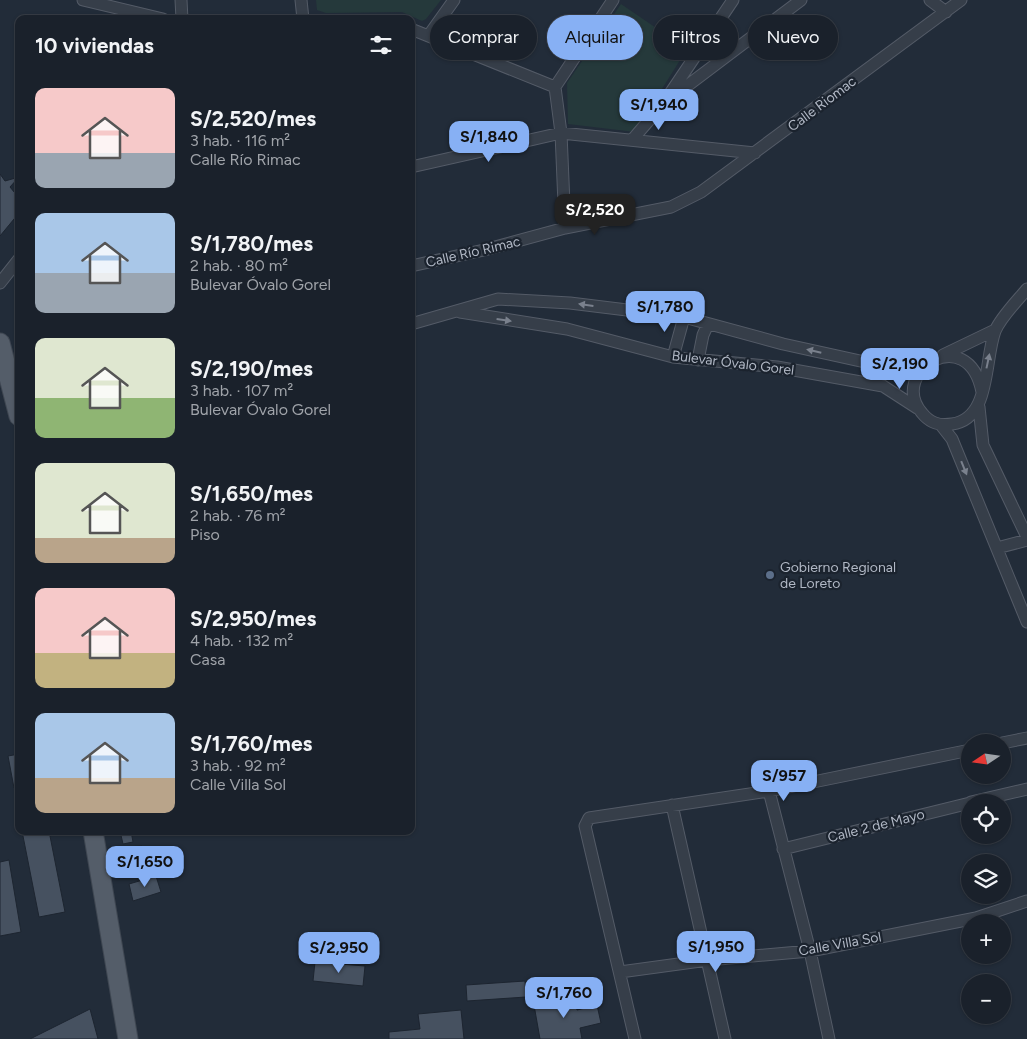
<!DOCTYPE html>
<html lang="es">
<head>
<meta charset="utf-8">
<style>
  :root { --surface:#1a212b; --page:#272e37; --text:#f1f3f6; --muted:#9fa3a9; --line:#383e47; --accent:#87b0f4 }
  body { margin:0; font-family:Figtree,sans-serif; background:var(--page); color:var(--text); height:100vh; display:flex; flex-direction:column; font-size:19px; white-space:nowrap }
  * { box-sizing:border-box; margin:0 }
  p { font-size:16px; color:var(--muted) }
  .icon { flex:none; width:28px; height:28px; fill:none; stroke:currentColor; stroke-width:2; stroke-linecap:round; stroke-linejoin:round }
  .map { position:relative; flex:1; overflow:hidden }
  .side { position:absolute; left:15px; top:15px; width:400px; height:820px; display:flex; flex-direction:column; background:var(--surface); border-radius:10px; box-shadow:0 1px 4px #0004,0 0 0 1px var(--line) }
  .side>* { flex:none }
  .hud { position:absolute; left:430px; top:15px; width:475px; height:45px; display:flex; gap:10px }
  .needle { width:32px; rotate:257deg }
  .tools { position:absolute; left:961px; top:734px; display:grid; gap:10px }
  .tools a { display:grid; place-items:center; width:50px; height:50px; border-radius:50%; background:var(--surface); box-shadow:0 1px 4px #0004,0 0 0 1px var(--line); font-size:25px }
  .price { position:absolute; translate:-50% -42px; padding:0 11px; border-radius:10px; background:var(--accent); color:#111; font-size:16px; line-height:32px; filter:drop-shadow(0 1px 2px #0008) }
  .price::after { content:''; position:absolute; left:50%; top:30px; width:15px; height:11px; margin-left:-8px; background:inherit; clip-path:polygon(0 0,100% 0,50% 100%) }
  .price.selected { background:#222; color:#fff }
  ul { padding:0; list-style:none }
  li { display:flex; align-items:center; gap:15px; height:125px; padding:0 20px }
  li span { display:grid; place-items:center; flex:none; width:140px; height:100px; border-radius:10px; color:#555 }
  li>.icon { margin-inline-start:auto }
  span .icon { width:60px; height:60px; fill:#fffc; stroke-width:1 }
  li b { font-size:21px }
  h2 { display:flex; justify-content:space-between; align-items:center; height:60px; padding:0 20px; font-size:21px }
  .tag { padding:0 18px; border-radius:22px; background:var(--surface); box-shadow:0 1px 4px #0004,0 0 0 1px var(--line); font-size:18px; line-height:45px }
  .tag.selected { background:var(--accent); color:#111 }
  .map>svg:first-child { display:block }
  .green { fill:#25393b }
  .building { fill:#465160; stroke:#1d2530 }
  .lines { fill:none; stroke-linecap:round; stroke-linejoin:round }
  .minor-casing { stroke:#545b67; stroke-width:13 }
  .primary-casing { stroke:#3f4752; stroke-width:21 }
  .minor { stroke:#363e49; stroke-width:11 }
  .primary { stroke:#545d69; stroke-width:19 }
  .oneway { fill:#7a818d }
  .service-dot { fill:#5c6f8a; stroke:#1b232e; stroke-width:2 }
  .labels { text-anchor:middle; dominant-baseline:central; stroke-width:4.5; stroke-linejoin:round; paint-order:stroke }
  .street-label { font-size:14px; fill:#b1b8c5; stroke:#1b232e }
  .poi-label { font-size:14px; fill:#b1b8c5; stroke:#1b232e; text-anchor:start }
</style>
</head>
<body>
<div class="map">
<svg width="1027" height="1039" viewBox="0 0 1027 1039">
  <rect width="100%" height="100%" fill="#222c39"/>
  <path class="green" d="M 316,0 L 441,0 L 426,19 L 422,21 L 402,12 L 326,13 L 317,10 Z
    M 621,4 L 687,49 L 635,132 L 568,124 L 567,83 Z"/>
  <path class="building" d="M 0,174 L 5,181 L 19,177 L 10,187 L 19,198 L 19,213 L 0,236 Z
    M 19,754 L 19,788 L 14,788 L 8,756 Z
    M 22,831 L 49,831 L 65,912 L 39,917 Z
    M 120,831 L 131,831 L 133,842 L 123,844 Z
    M 142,846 L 143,856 L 129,862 L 127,847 Z
    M 9,860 L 21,932 L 0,936 L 0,862 Z
    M 156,876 L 161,892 L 133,901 L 129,884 Z
    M 315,962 L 365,966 L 363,986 L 313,981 Z
    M 525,981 L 526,997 L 467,1001 L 466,985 Z
    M 575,998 L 577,1010 L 597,1005 L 601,1023 L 580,1028 L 582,1039 L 540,1039 L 534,1005 Z
    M 90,1009 L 98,1039 L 30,1039 Z
    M 461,1010 L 464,1039 L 389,1039 L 389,1032 L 420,1029 L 418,1014 Z"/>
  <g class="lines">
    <g class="minor-casing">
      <path id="minor" d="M 83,0 L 163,19
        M 181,0 L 182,19
        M 301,0 L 303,19
        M 930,0 L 946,12
        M 411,29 L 555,87
        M 429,35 L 454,0
        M 671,98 L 801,0
        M 632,140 L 663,104 L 733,0
        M 411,167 L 561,133 L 755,153
        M 565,228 L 561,133 L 555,87 L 613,0
        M 411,266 L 484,250 L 565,228 L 671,207 L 701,192 L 961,0
        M 0,283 L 19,259
        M 460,312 L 567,329 L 673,357 L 777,367 L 883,386 L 917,408
        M 411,324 L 498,299 L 570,303 L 684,317 L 783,344 L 883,366 L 930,361
        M 943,355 L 995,330
        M 673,357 L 684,317
        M 698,360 L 703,335 L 708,324
        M 982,392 C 968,321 887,372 922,413 C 930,423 939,426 952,424 C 991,419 984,361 995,331 C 1001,317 1017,301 1027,289
        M 979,407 L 983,445 L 1027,537
        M 941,425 L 952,439 L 1027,622
        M 997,548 L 1027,540
        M 1002,743 L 1027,738
        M 769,791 L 810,951 L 829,1039
        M 971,802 L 1027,789
        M 672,805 L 725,1039
        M 783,849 L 970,803
        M 620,972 L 708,960 L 810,951 L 976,918 L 1027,901
        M 635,1039 L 585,826 L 589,818 L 769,791 L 970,750"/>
    </g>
    <g class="primary-casing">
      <path id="primary" d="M 0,343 L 19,416
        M 93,831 L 128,1039"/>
    </g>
    <use href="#minor" class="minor"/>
    <use href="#primary" class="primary"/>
  </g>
  <defs><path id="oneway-solid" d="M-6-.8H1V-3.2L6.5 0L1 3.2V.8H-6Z" transform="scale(1.25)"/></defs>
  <g class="oneway">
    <use href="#oneway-solid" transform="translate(586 305) rotate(-172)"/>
    <use href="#oneway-solid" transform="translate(504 320) rotate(8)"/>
    <use href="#oneway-solid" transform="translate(814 351) rotate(-167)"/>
    <use href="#oneway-solid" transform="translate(988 361) rotate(-78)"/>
    <use href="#oneway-solid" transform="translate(964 468) rotate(68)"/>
  </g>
  <circle class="service-dot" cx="770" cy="575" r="5"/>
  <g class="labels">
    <g class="street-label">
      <text transform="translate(822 104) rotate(-37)">Calle Riomac</text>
      <text transform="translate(473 252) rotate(-13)">Calle Río Rimac</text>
      <text transform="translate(733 363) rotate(7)">Bulevar Óvalo Gorel</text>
      <text transform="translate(876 826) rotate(-14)">Calle 2 de Mayo</text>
      <text transform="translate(840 944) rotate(-10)">Calle Villa Sol</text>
    </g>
    <g class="poi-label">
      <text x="780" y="567">Gobierno Regional<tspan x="780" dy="16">de Loreto</tspan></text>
    </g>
  </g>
</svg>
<div class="tools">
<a><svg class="needle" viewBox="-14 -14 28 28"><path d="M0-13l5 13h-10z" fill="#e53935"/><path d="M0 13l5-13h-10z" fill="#9fa3a9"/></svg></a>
<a><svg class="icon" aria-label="locate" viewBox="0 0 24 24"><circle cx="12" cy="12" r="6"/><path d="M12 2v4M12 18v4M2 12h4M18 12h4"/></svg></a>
<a><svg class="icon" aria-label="layers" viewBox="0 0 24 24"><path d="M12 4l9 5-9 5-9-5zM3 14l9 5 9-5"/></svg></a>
<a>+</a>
<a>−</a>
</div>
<b class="price" style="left:659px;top:131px">S/1,940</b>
<b class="price" style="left:489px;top:163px">S/1,840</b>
<b class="price selected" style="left:595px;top:236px">S/2,520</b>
<b class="price" style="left:665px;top:333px">S/1,780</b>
<b class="price" style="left:900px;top:390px">S/2,190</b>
<b class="price" style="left:784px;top:802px">S/957</b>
<b class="price" style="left:145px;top:888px">S/1,650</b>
<b class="price" style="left:716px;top:973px">S/1,950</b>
<b class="price" style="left:339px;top:974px">S/2,950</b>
<b class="price" style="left:564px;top:1019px">S/1,760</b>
<div class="hud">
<a class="tag">Comprar</a>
<a class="tag selected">Alquilar</a>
<a class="tag">Filtros</a>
<a class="tag">Nuevo</a>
</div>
<section class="side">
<h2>10 viviendas<svg class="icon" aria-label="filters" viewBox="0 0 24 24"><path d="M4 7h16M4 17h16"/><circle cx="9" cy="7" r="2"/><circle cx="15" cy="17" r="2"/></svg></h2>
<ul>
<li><span style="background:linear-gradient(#f6c9c9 65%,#9aa5b1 0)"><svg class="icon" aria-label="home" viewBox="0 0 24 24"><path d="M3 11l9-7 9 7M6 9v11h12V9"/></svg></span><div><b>S/2,520/mes</b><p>3 hab. · 116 m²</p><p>Calle Río Rimac</p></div></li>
<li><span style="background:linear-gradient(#a9c7e8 60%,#9aa5b1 0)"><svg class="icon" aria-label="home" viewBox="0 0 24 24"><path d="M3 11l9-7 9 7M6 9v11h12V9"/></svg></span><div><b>S/1,780/mes</b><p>2 hab. · 80 m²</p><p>Bulevar Óvalo Gorel</p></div></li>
<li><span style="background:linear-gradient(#dfe7d0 60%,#8fb573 0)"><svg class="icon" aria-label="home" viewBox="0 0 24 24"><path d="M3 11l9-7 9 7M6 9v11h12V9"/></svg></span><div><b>S/2,190/mes</b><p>3 hab. · 107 m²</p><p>Bulevar Óvalo Gorel</p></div></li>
<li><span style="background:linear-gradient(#dfe7d0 75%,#b9a48a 0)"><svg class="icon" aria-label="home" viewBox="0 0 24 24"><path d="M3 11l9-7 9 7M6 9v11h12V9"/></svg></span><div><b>S/1,650/mes</b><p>2 hab. · 76 m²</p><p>Piso</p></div></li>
<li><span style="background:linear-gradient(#f6c9c9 65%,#c2b280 0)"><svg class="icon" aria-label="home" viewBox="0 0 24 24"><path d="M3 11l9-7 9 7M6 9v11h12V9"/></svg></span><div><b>S/2,950/mes</b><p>4 hab. · 132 m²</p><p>Casa</p></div></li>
<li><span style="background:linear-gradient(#a9c7e8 65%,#b9a48a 0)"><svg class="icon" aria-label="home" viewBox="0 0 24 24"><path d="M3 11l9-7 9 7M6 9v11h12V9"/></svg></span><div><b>S/1,760/mes</b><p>3 hab. · 92 m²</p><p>Calle Villa Sol</p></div></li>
</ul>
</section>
</div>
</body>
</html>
